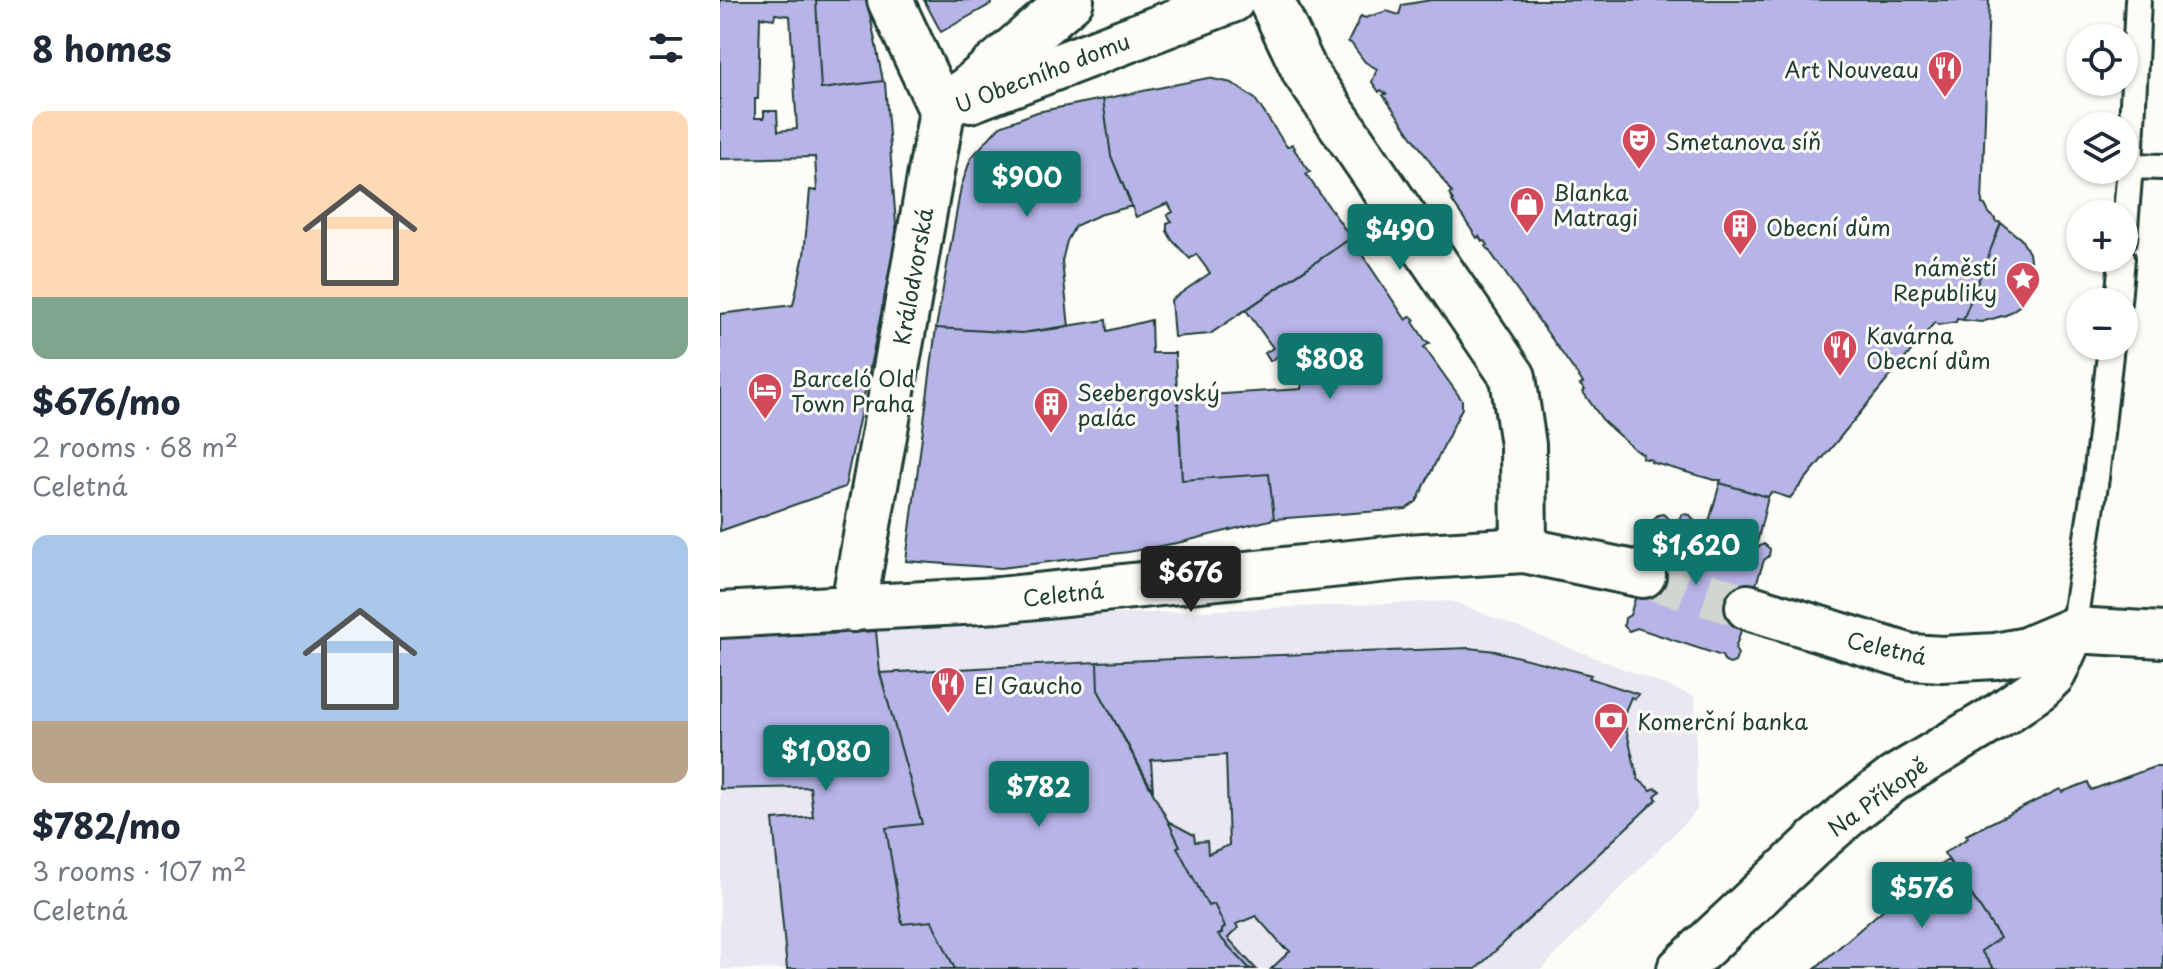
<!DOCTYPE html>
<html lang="en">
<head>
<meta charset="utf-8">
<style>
  :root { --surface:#fff; --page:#f6f6f7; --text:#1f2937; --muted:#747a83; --accent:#0f766e }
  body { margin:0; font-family:"Playpen Sans",sans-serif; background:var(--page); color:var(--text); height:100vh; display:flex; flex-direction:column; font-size:30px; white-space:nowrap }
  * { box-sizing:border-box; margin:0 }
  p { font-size:26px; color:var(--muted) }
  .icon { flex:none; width:44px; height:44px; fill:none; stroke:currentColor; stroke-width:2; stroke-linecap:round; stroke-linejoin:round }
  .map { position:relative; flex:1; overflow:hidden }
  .details { display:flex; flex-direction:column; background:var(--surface); width:720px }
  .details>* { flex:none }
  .tools { position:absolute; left:1346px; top:24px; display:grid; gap:16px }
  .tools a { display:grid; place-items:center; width:72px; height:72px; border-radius:50%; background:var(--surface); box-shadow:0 2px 6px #0004; font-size:40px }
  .price { position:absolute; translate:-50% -68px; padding:0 18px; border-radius:8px; background:var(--accent); color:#fff; font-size:26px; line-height:52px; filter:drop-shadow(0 2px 4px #0008) }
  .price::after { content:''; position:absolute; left:50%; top:48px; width:24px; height:18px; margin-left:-12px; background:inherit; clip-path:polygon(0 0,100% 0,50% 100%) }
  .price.on { background:#222; color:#fff }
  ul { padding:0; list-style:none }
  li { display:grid; align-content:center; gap:16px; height:424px; padding:0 32px }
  li span { display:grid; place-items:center; height:248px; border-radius:16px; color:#555 }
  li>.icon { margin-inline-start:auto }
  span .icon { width:144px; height:144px; fill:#fffc; stroke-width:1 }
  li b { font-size:34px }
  h2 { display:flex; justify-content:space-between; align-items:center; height:96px; padding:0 32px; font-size:34px }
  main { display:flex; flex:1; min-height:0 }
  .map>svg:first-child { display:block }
  .built { fill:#e8e7f2 }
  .building { fill:#b7b5e7; stroke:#1f3d34; stroke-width:2; fill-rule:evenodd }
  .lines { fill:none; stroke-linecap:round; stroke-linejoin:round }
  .street-tunnel { stroke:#d1d6d0; stroke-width:44; stroke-dasharray:44 22; stroke-linecap:butt }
  .lane-casing { stroke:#1f3d34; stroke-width:30 }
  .street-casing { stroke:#1f3d34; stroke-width:50 }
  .lane { stroke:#fdfcf7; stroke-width:24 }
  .street { stroke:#fdfcf7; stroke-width:44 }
  .labels { text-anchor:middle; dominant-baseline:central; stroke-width:6; stroke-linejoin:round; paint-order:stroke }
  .poi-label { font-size:22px; fill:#1f3d34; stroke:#fdfcf7; text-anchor:start }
  .street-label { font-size:22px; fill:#1f3d34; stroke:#fdfcf7 }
</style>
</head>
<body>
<main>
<section class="details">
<h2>8 homes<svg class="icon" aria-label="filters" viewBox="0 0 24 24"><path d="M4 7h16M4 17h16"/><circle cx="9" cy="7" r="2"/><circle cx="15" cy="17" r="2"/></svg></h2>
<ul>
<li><span style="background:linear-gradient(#ffd9b3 75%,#7fa58c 0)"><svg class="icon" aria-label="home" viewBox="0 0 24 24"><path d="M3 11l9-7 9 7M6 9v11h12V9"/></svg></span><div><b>$676/mo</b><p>2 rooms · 68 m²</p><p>Celetná</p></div></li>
<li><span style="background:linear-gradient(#a9c7e8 75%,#b9a48a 0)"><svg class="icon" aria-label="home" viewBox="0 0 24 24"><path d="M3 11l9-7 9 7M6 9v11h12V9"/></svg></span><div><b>$782/mo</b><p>3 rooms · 107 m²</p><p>Celetná</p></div></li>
</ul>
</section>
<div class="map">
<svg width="1443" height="969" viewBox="0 0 1443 969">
  <rect width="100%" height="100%" fill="#fdfcf7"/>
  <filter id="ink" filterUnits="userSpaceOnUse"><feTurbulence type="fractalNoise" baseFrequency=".0125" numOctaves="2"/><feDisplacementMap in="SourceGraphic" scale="16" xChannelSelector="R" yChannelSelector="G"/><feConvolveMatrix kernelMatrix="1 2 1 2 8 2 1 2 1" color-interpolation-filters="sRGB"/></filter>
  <g filter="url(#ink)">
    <path class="built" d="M 731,601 L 975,697 L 977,810 L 822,969 L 0,969 L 0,630 Z"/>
    <path class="building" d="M 0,0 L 96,0 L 101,89 L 163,81 L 165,83 L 177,237 L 125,487 L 0,531 L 0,314 L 73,305 L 84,255 L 90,190 L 97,191 L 95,157 L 0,159 ZM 55,14 L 70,16 L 77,129 L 58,131 L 57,111 L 44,111 L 44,118 L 35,118 L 35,99 L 38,99 L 40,17 L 54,19 Z
      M 96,0 L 147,0 L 163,81 L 101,89 Z
      M 204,0 L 269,0 L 271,4 L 221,32 Z
      M 711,0 L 1269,0 L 1262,204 L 1265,205 L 1269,213 L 1275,219 L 1275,221 L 1281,223 L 1243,320 L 1237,319 L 1236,322 L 1218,325 L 1215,322 L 1070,498 L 1051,492 L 1048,497 L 1000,483 L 1001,480 L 994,480 L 931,462 L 932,460 L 922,458 L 923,454 L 914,449 L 884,422 L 863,392 L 865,390 L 860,385 L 863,383 L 861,380 L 766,246 L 768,245 L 765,241 L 762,242 L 759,236 L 757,238 L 732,201 L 733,200 L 729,194 L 732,193 L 663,95 L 666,94 L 661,90 L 659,92 L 652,82 L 657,69 L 645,62 L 631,43 L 628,42 L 641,16 L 645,18 L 667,11 L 679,15 L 682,5 Z
      M 488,78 L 512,83 L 535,99 L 567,147 L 572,144 L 575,148 L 574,149 L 590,172 L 586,174 L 631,238 L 490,334 L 454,337 L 451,300 L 490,273 L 476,254 L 470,259 L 452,240 L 447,231 L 447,223 L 452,221 L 447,215 L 453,212 L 448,203 L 416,217 L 391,156 L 383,99 Z
      M 383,99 L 391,156 L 412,206 L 379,215 L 355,226 L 347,241 L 342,261 L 349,327 L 302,333 L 216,328 L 241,187 L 251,158 L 280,126 L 317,112 Z
      M 1281,223 L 1301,239 L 1309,253 L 1312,273 L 1309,290 L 1299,306 L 1286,315 L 1261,322 L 1243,320 Z
      M 631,238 L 686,320 L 691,316 L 695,320 L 693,322 L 705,340 L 710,343 L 704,347 L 742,400 L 742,408 L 697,501 L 686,509 L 554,519 L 549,474 L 462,480 L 458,397 L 581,389 L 584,370 L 571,353 L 560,359 L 558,356 L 550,361 L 545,353 L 553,348 L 526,310 Z
      M 386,320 L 387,331 L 431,320 L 432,353 L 455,353 L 462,480 L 549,474 L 554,519 L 462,542 L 408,552 L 281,568 L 186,561 L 216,328 L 302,333 Z
      M 1000,483 L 1048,497 L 1035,551 L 985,536 Z
      M 943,514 L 949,519 L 949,522 L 956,524 L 962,514 L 970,515 L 976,523 L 975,529 L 1036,548 L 1044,544 L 1050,549 L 1049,556 L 1044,560 L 1015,649 L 1018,654 L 1015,662 L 1010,664 L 1005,662 L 1002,656 L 917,628 L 909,631 L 904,626 L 905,618 L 910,615 L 937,528 L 934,524 L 934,519 L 938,515 Z
      M 40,629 L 40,637 L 59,634 L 59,637 L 156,631 L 160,673 L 202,824 L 166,828 L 182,924 L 212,921 L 235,969 L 67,969 L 53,820 L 93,817 L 90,787 L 0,789 L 0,634 Z
      M 749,648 L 775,651 L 871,675 L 869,678 L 918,694 L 915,699 L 911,697 L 903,716 L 918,779 L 931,790 L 936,788 L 940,791 L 935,796 L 937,799 L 756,969 L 551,969 L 570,951 L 565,947 L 564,948 L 536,916 L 516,924 L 518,928 L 508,938 L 536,969 L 530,969 L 498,935 L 502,933 L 502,930 L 505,927 L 494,904 L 488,906 L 457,847 L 460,846 L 448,821 L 474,835 L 475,842 L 487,841 L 488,854 L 509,845 L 506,755 L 431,760 L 433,791 L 378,690 L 377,662 Z
      M 377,662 L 378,690 L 448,821 L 460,846 L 457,847 L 488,906 L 494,904 L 505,927 L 502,930 L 502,933 L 498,935 L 530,969 L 235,969 L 212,921 L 182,924 L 166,828 L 202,824 L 160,673 Z
      M 1434,767 L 1443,767 L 1443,969 L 1274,969 L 1261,951 L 1280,938 L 1224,853 L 1248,838 L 1246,835 L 1340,789 L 1342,792 L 1368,782 L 1371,790 Z
      M 1228,860 L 1280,938 L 1261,951 L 1274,969 L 1094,969 L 1202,876 Z"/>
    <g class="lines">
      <path class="street-tunnel" d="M 923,575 L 1028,607"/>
      <g class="lane-casing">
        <path id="lane" d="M 1410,166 L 1443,167
          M 1404,239 L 1410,166 L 1418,0
          M 1398,302 L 1402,258
          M 1353,630 L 1376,478 L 1391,346"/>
      </g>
      <g class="street-casing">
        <path id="street" d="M 170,0 L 222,111
          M 551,0 L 585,72 L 793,377 L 803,445 L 804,550
          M 250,100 L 512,0
          M 1028,607 L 1191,657 L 1222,659 L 1275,656 L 1306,650 L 1353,630 L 1443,635
          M 133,609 L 222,111 L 351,0
          M 0,615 L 279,600 L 687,557 L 804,550 L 923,575
          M 960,969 L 1096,842 L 1133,810 L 1175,778 L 1280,715 L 1319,688 L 1333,674 L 1353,630"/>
      </g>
      <use href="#lane" class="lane"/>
      <use href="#street" class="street"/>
    </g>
  </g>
  <defs>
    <g id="restaurant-pin" transform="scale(1.8)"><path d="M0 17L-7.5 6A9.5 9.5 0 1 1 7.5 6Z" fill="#d1495b" stroke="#fdfcf7"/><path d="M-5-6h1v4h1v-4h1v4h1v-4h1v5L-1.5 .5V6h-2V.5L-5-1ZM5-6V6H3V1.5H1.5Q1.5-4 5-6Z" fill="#fff"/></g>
    <g id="theatre-pin" transform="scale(1.8)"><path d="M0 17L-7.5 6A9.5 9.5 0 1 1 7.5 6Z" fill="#d1495b" stroke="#fdfcf7"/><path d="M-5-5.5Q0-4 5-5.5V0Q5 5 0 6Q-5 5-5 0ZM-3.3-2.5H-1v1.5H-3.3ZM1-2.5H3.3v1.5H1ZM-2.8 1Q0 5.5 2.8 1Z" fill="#fff"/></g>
    <g id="shop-pin" transform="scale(1.8)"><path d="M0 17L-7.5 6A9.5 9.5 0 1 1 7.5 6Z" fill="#d1495b" stroke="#fdfcf7"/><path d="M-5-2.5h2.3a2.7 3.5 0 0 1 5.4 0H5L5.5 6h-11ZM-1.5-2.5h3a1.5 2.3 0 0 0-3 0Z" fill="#fff"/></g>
    <g id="building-pin" transform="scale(1.8)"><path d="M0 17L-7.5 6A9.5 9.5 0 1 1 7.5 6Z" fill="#d1495b" stroke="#fdfcf7"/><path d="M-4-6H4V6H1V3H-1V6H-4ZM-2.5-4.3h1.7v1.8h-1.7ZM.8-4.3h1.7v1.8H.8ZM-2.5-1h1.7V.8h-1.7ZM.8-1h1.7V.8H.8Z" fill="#fff"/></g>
    <g id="sight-pin" transform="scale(1.8)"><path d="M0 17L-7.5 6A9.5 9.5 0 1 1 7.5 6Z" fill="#d1495b" stroke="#fdfcf7"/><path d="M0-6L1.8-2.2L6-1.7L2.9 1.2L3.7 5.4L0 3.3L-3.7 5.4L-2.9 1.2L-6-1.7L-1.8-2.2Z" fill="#fff"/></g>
    <g id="hotel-pin" transform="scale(1.8)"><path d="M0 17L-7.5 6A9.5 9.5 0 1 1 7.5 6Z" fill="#d1495b" stroke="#fdfcf7"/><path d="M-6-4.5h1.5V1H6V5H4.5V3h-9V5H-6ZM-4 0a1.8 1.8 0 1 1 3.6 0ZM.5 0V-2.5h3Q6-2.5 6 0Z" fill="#fff"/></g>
    <g id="bank-pin" transform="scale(1.8)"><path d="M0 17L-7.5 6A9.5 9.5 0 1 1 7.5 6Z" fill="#d1495b" stroke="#fdfcf7"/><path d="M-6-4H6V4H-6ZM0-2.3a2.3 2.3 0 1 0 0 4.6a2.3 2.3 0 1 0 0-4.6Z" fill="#fff"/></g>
  </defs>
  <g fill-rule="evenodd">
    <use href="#restaurant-pin" x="1225" y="68"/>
    <use href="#theatre-pin" x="919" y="140"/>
    <use href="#shop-pin" x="807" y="204"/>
    <use href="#building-pin" x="1020" y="226"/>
    <use href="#sight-pin" x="1303" y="279"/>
    <use href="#restaurant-pin" x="1120" y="347"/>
    <use href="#hotel-pin" x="45" y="390"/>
    <use href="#building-pin" x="331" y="404"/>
    <use href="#restaurant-pin" x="228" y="684"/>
    <use href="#bank-pin" x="891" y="720"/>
  </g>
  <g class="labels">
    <g class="poi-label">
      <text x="1199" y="68" text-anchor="end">Art Nouveau</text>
      <text x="945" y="140">Smetanova síň</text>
      <text x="833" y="191">Blanka<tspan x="833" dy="25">Matragi</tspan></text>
      <text x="1046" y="226">Obecní dům</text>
      <text x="1277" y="266" text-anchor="end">náměstí<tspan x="1277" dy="25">Republiky</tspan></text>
      <text x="1146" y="334">Kavárna<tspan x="1146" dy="25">Obecní dům</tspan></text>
      <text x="71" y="377">Barceló Old<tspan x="71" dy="25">Town Praha</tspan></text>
      <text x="357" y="391">Seebergovský<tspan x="357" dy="25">palác</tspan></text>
      <text x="254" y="684">El Gaucho</text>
      <text x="917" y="720">Komerční banka</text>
    </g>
    <g class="street-label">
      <text transform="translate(322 72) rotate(-21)">U Obecního domu</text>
      <text transform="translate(192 276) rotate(-80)">Králodvorská</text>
      <text transform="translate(343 593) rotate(-6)">Celetná</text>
      <text transform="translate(1167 647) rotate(13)">Celetná</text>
      <text transform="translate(1157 796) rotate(-36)">Na Příkopě</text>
    </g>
  </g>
</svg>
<div class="tools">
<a><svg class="icon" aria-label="locate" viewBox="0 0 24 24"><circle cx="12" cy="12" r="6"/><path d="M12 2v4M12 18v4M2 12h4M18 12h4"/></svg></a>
<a><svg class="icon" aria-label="layers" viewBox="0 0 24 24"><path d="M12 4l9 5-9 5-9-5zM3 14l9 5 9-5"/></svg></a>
<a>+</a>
<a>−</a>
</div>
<b class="price" style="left:307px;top:219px">$900</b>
<b class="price" style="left:680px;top:272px">$490</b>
<b class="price" style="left:610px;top:401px">$808</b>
<b class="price" style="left:976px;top:587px">$1,620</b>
<b class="price on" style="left:471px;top:614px">$676</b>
<b class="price" style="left:106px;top:793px">$1,080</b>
<b class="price" style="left:319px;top:829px">$782</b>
<b class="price" style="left:1202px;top:930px">$576</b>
</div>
</main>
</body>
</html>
